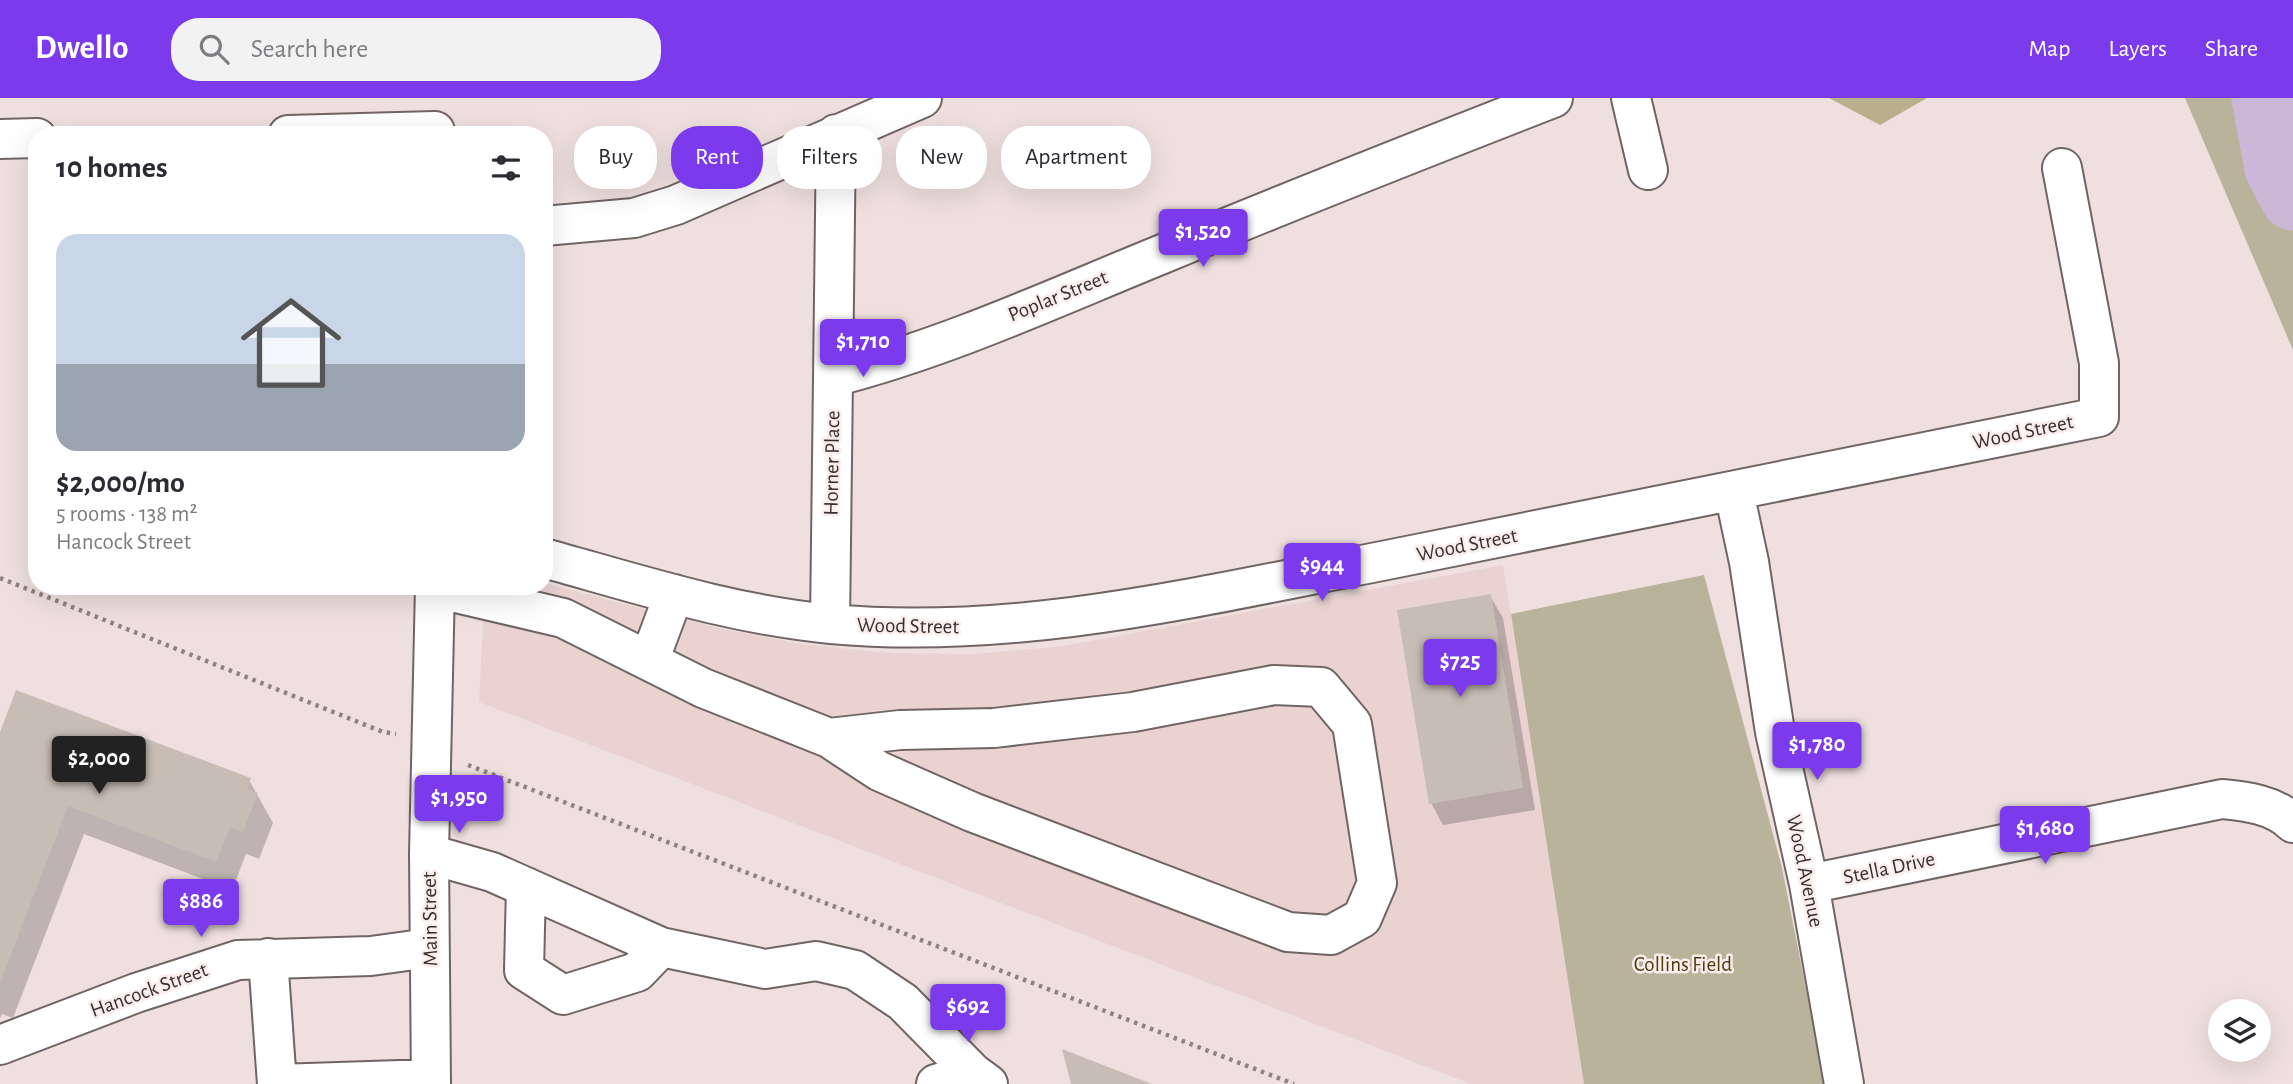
<!DOCTYPE html>
<html lang="en">
<head>
<meta charset="utf-8">
<style>
  :root { --surface:#fff; --page:#f2f2f3; --text:#2b2b33; --muted:#7c7c81; --line:#e1e1e2; --accent:#7c3aed }
  body { margin:0; font-family:"Alegreya Sans",sans-serif; background:var(--page); color:var(--text); height:100vh; display:flex; flex-direction:column; font-size:26px; white-space:nowrap }
  * { box-sizing:border-box; margin:0 }
  p { font-size:23px; color:var(--muted) }
  .icon { flex:none; width:38px; height:38px; fill:none; stroke:currentColor; stroke-width:2; stroke-linecap:round; stroke-linejoin:round }
  .map { position:relative; flex:1; overflow:hidden }
  .sheet { position:absolute; left:28px; top:28px; width:525px; height:469px; display:flex; flex-direction:column; background:var(--surface); border-radius:28px; box-shadow:0 7px 28px #0002 }
  .sheet>* { flex:none }
  .guide { position:absolute; left:574px; top:28px; width:665px; height:63px; display:flex; gap:14px }
  .buttons { position:absolute; left:2208px; top:901px; display:grid; gap:14px }
  .buttons a { display:grid; place-items:center; width:63px; height:63px; border-radius:50%; background:var(--surface); box-shadow:0 7px 28px #0002; font-size:35px }
  .price { position:absolute; translate:-50% -60px; padding:0 16px; border-radius:7px; background:var(--accent); color:#fff; font-size:23px; line-height:46px; filter:drop-shadow(0 2px 4px #0008) }
  .price::after { content:''; position:absolute; left:50%; top:42px; width:21px; height:16px; margin-left:-10px; background:inherit; clip-path:polygon(0 0,100% 0,50% 100%) }
  .price.current { background:#222; color:#fff }
  ul { padding:0; list-style:none }
  li { display:grid; align-content:center; gap:14px; height:371px; padding:0 28px }
  li+li { border-top:2px solid var(--line) }
  li span { display:grid; place-items:center; height:217px; border-radius:21px; color:#555 }
  li>.icon { margin-inline-start:auto }
  span .icon { width:126px; height:126px; fill:#fffc; stroke-width:1 }
  li b { font-size:30px }
  h2 { display:flex; justify-content:space-between; align-items:center; height:84px; padding:0 28px; font-size:30px }
  .pill { padding:0 24px; border-radius:28px; background:var(--surface); box-shadow:0 7px 28px #0002; font-size:24px; line-height:63px }
  .pill.current { background:var(--accent); color:#fff }
  header { display:flex; align-items:center; gap:42px; box-sizing:border-box; height:98px; padding:0 35px; background:var(--accent); color:#fff }
  header strong { font-size:33px }
  nav { display:flex; gap:38px; margin-inline-start:auto; font-size:24px }
  .search { width:490px; height:63px; background:var(--page); display:flex; align-items:center; gap:18px; box-sizing:border-box; padding:0 24px; border-radius:28px; color:var(--muted); font-size:26px }
  .map>svg:first-child { display:block }
  .built { fill:#e9d2d0 }
  .green { fill:#bab39c }
  .forest { fill:#baaf8c }
  .shadow { fill:#0003 }
  .lines { fill:none; stroke-linecap:round; stroke-linejoin:round }
  .river { stroke:#cbb7d7; stroke-width:65 }
  .building { fill:#c8bdb5 }
  .minor-casing { stroke:#716564; stroke-width:42 }
  .path { stroke:#8d8382; stroke-width:4.5; stroke-dasharray:3.5 5; stroke-linecap:butt }
  .minor { stroke:#fff; stroke-width:38 }
  .labels { text-anchor:middle; dominant-baseline:central; stroke-width:5; stroke-linejoin:round; paint-order:stroke }
  .street-label { font-size:21px; fill:#352f2f; stroke:#fcedec }
  .park-label { font-size:21px; fill:#4a3d10; stroke:#fcedec }
</style>
</head>
<body>
<header>
<strong>Dwello</strong>
<div class="search"><svg class="icon" aria-label="search" viewBox="0 0 24 24"><circle cx="10" cy="10" r="6"/><path d="M15 15l6 6"/></svg>Search here</div>
<nav><a>Map</a><a>Layers</a><a>Share</a></nav>
</header>
<div class="map">
<svg width="2293" height="986" viewBox="0 0 2293 986">
  <rect width="100%" height="100%" fill="#efe0df"/>
  <path class="built" d="M 1503,467 L 1584,986 L 1471,986 L 479,604 L 485,488 L 544,488 L 544,485 L 718,530 L 801,546 L 889,555 L 974,556 L 1063,548 Z"/>
  <path class="green" d="M 2185,0 L 2293,0 L 2293,252 Z
    M 1704,477 L 1782,770 L 1825,986 L 1584,986 L 1511,516 Z"/>
  <path class="forest" d="M 1829,0 L 1927,0 L 1880,27 Z"/>
  <path class="shadow" d="M 1490,498 L 1503,520 L 1535,712 L 1443,727 L 1431,705 Z
    M 0,639 L 249,682 L 273,725 L 259,761 L 246,756 L 232,792 L 84,736 L 13,920 L 2,916 L 0,920 Z"/>
  <g class="lines">
    <path class="river" d="M 2264,0 L 2277,70 L 2293,100"/>
  </g>
  <path class="building" d="M 1491,496 L 1523,690 L 1429,706 L 1397,512 Z
    M 16,592 L 251,680 L 247,691 L 258,695 L 243,734 L 230,729 L 216,764 L 68,708 L 0,885 L 0,634 Z
    M 1062,951 L 1152,986 L 1071,986 Z"/>
  <g class="lines">
    <g class="minor-casing">
      <path id="minor" d="M 1631,0 L 1648,72
        M 288,37 L 435,33
        M 0,41 L 37,40
        M 544,128 L 634,120 L 676,107 L 922,0
        M 833,279 C 946,250 1052,201 1160,157 C 1290,103 1422,51 1553,0
        M 1734,394 L 1749,464 L 1775,634 L 1809,786 L 1844,986
        M 544,460 C 638,486 733,517 831,526 C 1017,543 1200,498 1382,463 C 1621,417 1860,368 2099,319 L 2099,265 L 2062,70
        M 435,490 L 563,520 L 703,590 L 829,640 L 879,673 L 972,714 L 1288,834 L 1331,837 L 1362,820 L 1377,785 L 1352,626 L 1321,589 L 1274,587 L 1133,614 L 994,630 L 900,632 L 829,640
        M 830,526 L 836,36
        M 649,563 L 674,496
        M 429,756 L 492,774 L 661,849 L 637,874 L 563,897 L 524,872 L 526,789
        M 1809,786 L 2222,701 C 2246,703 2275,707 2293,725
        M 661,849 L 765,871 L 816,863 L 855,872 L 903,904 L 973,975
        M 268,860 L 277,986 L 431,981
        M 0,947 L 136,895 L 238,862 L 371,858 L 429,850
        M 431,986 L 429,756 L 435,488
        M 936,986 L 973,975 L 988,986"/>
    </g>
    <path class="path" d="M 0,480 L 383,634 L 396,636
      M 468,667 L 1294,986"/>
    <use href="#minor" class="minor"/>
  </g>
  <g class="labels">
    <g class="street-label">
      <text transform="translate(1058 198) rotate(-22)">Poplar Street</text>
      <text transform="translate(2023 334) rotate(-12)">Wood Street</text>
      <text transform="translate(832 365) rotate(-89)">Horner Place</text>
      <text transform="translate(1467 447) rotate(-11)">Wood Street</text>
      <text transform="translate(908 528) rotate(1)">Wood Street</text>
      <text transform="translate(1889 770) rotate(-12)">Stella Drive</text>
      <text transform="translate(1805 773) rotate(78)">Wood Avenue</text>
      <text transform="translate(430 821) rotate(-91)">Main Street</text>
      <text transform="translate(149 892) rotate(-20)">Hancock Street</text>
    </g>
    <g class="park-label">
      <text x="1683" y="866">Collins Field</text>
    </g>
  </g>
</svg>
<div class="buttons">
<a><svg class="icon" aria-label="layers" viewBox="0 0 24 24"><path d="M12 4l9 5-9 5-9-5zM3 14l9 5 9-5"/></svg></a>
</div>
<b class="price" style="left:1203px;top:171px">$1,520</b>
<b class="price" style="left:863px;top:281px">$1,710</b>
<b class="price" style="left:1322px;top:505px">$944</b>
<b class="price" style="left:1460px;top:601px">$725</b>
<b class="price" style="left:1817px;top:684px">$1,780</b>
<b class="price current" style="left:99px;top:698px">$2,000</b>
<b class="price" style="left:459px;top:737px">$1,950</b>
<b class="price" style="left:2045px;top:768px">$1,680</b>
<b class="price" style="left:201px;top:841px">$886</b>
<b class="price" style="left:968px;top:946px">$692</b>
<div class="guide">
<a class="pill">Buy</a>
<a class="pill current">Rent</a>
<a class="pill">Filters</a>
<a class="pill">New</a>
<a class="pill">Apartment</a>
</div>
<section class="sheet">
<h2>10 homes<svg class="icon" aria-label="filters" viewBox="0 0 24 24"><path d="M4 7h16M4 17h16"/><circle cx="9" cy="7" r="2"/><circle cx="15" cy="17" r="2"/></svg></h2>
<ul>
<li><span style="background:linear-gradient(#c9d6e8 60%,#9aa5b1 0)"><svg class="icon" aria-label="home" viewBox="0 0 24 24"><path d="M3 11l9-7 9 7M6 9v11h12V9"/></svg></span><div><b>$2,000/mo</b><p>5 rooms · 138 m²</p><p>Hancock Street</p></div></li>
</ul>
</section>
</div>
</body>
</html>
